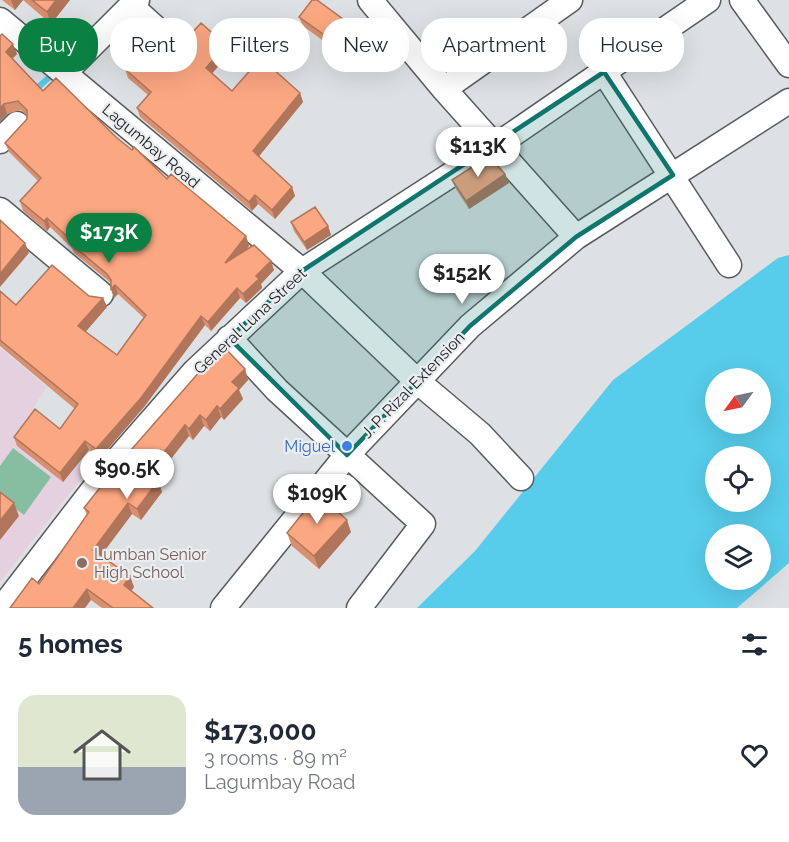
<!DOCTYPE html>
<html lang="en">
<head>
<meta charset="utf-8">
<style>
  :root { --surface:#fff; --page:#f6f6f7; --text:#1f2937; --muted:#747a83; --line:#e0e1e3; --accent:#0b8043 }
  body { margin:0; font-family:Raleway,sans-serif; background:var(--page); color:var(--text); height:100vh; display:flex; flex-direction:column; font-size:22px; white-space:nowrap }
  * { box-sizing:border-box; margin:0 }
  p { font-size:20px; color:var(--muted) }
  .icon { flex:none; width:33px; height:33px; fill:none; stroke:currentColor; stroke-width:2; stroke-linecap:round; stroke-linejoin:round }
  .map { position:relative; height:608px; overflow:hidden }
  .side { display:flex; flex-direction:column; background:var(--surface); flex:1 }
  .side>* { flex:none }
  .guide { position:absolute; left:18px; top:18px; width:753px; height:54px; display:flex; gap:12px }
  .needle { width:39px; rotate:237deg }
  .fabs { position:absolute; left:705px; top:368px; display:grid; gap:12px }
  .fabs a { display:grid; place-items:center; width:66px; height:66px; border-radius:50%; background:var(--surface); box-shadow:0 6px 24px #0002; font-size:30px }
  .price { position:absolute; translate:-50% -51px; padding:0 14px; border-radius:21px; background:#fff; color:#222; font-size:20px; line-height:39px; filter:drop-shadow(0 2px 3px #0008) }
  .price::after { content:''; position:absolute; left:50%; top:36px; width:18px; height:14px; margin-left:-9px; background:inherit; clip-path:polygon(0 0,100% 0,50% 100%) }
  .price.current { background:var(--accent); color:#fff }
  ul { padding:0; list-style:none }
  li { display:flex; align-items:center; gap:18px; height:150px; padding:0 18px }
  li+li { border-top:2px solid var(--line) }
  li span { display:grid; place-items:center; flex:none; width:168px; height:120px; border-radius:18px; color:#555 }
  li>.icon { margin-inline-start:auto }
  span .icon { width:72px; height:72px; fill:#fffc; stroke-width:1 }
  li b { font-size:26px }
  h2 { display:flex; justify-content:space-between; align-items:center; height:72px; padding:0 18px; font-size:26px }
  .chip { padding:0 21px; border-radius:24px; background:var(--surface); box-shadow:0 6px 24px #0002; font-size:21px; line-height:54px }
  .chip.current { background:var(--accent); color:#fff }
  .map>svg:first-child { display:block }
  .education { fill:#e4d0df }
  .green { fill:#87bea2 }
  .water { fill:#57cdeb; fill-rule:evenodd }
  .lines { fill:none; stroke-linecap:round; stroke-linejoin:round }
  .stream { stroke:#57cdeb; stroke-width:6 }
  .minor-casing { stroke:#595b5e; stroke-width:27 }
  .minor { stroke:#fff; stroke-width:24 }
  .wall { fill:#d8906f }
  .shaded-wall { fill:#b0755a }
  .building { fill:#fba781; stroke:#b0755a; stroke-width:1.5 }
  .marked { fill:#0f766e; fill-opacity:0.2; stroke:#0f766e; stroke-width:4.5; stroke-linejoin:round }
  .shop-dot { fill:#3f7fe0; stroke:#ebeef1; stroke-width:2 }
  .education-dot { fill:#8d6e63; stroke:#ebeef1; stroke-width:2 }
  .labels { text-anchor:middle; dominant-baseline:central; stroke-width:4.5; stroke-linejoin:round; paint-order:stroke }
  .street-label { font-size:16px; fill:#1d1e1f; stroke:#ebeef1 }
  .shop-label { font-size:16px; fill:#366cbe; stroke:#ebeef1; text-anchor:end }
  .education-label { font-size:16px; fill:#785e54; stroke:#ebeef1; text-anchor:start }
</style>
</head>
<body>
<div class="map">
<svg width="789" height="608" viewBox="0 0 789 608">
  <rect width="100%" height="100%" fill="#dee1e4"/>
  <path class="education" d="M 0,348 L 47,387 L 33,408 L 96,460 L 0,582 Z"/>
  <path class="green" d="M 13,448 L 51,477 L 24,515 L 0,497 L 0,466 Z"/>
  <path class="water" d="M 789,255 L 789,563 L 737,608 L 417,608 L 475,551 L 613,380 L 778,258 ZM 716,378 L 760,378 L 760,423 L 716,423 ZM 716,456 L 760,456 L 760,501 L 716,501 ZM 716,534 L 760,534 L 760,579 L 716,579 Z"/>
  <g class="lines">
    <path class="stream" d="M 35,90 L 54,73
      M 0,123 L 16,107"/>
    <g class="minor-casing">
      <path id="minor" d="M 370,0 L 444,89 L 576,237
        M 742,0 L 789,65
        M 131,6 L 184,54
        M 0,20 L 302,271 L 417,381 L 480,434 L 521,478
        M 604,72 L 729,265
        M 64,73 L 137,0
        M 444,89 L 570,0
        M 0,141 L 17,124
        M 0,210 L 101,294
        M 229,338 L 277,390 L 423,524 L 359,608
        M 2,608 L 110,468 L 195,371 L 302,271 L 497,145 L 708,0
        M 223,608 L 347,455 L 470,326 L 576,237 L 789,101"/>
    </g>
    <use href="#minor" class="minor"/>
  </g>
  <path class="wall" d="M 2,0 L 70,0 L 51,24 L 23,0 L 15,10 Z
    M 299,17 L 347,22 L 350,30 L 336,50 L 303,26 Z
    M 190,35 L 226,45 L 229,54 L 212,73 L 232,91 L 252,68 L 234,52 L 231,44 L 268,47 L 271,56 L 266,62 L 300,93 L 303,102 L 259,156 L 292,187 L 295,196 L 275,219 L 258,204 L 252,211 L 140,117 L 137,108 L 148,95 L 128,78 L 125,69 L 163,71 L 192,54 L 194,44 Z
    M 0,36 L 17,54 L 12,59 L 43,91 L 117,138 L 167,179 L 246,236 L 249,246 L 246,250 L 274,270 L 261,284 L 262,288 L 246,303 L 240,298 L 211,331 L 205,325 L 144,407 L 100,458 L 89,450 L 63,482 L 17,446 L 14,437 L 60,429 L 75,409 L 0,346 L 0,291 L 16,305 L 89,296 L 103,298 L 107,307 L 85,332 L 117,355 L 144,318 L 118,294 L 114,298 L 111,289 L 111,283 L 74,253 L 72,248 L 50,227 L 47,231 L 23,211 L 20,201 L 38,181 L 9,152 L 5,143 L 27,119 L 27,116 L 21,110 L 7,114 L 0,121 Z
    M 505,174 L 509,183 L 469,209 L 456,189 L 452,180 Z
    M 291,222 L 328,226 L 331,235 L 307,250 L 294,231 Z
    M 245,369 L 248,380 L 239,390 L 243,399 L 224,420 L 221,417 L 210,431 L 204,426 L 193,440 L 189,436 L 155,479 L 158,481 L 162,492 L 141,520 L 132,514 L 101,555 L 134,587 L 131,591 L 153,608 L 102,608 L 91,600 L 39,584 L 87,515 L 84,508 Z
    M 351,532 L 319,569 L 292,546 L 287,533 Z"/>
  <path class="shaded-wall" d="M 11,0 L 23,0 L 15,10 Z
    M 56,0 L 70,0 L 51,24 L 47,12 Z
    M 347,22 L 350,30 L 336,50 L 333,41 Z
    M 13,44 L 17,54 L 9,62 L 6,52 Z
    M 226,45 L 229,54 L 209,77 L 206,68 Z
    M 268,47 L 271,56 L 257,72 L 254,63 Z
    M 300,93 L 303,102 L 256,160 L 253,151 Z
    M 4,104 L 7,114 L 0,121 L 0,108 Z
    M 505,174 L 509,183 L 469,209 L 466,201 Z
    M 292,187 L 295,196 L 275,219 L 272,210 Z
    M 255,195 L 258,204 L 252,211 L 249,202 Z
    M 47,218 L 50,227 L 47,231 L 44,221 Z
    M 328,226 L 331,235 L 307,250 L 304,242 Z
    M 246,236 L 249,246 L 229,272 L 225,263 Z
    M 25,243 L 29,253 L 0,287 L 0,274 Z
    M 271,261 L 274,270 L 261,284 L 262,288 L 246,303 L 243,294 L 256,276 Z
    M 115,285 L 118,294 L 114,298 L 111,289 Z
    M 237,288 L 240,298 L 211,331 L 208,322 Z
    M 103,298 L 107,307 L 82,336 L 78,326 Z
    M 201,316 L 205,325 L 144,407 L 100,458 L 96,449 Z
    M 245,369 L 248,380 L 239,390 L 243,399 L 224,420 L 220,409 L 232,382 Z
    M 217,406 L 221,417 L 210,431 L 206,420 Z
    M 200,415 L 204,426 L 193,440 L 189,429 Z
    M 185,425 L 189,436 L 151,484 L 147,474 Z
    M 85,441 L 89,450 L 63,482 L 60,473 Z
    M 158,481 L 162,492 L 141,520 L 137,509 Z
    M 14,503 L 19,516 L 0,540 L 0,521 Z
    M 128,503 L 132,514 L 97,561 L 93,550 Z
    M 347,520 L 351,532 L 319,569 L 314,556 Z
    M 130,576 L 134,587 L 128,596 L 124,585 Z
    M 87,589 L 91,600 L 85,608 L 73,608 Z"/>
  <path class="building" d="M 32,0 L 56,0 L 47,12 Z
    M 312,0 L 317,0 L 347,22 L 333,41 L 299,17 Z
    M 201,23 L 226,45 L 206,68 L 232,91 L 261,58 L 300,93 L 253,151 L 292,187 L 272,210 L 255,195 L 249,202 L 137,108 L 151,92 L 125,69 L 141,51 L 163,71 L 175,58 L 185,59 L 192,54 L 194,41 L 190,35 Z
    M 245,27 L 268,47 L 254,63 L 231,44 Z
    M 2,34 L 13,44 L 6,52 L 43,91 L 56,78 L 117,138 L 132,150 L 134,147 L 167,179 L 171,174 L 246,236 L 225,263 L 254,245 L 271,261 L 256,276 L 259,279 L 243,294 L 237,288 L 208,322 L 201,316 L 141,398 L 96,449 L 85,441 L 60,473 L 14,437 L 35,409 L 60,429 L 78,404 L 0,340 L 0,291 L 16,305 L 52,265 L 89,296 L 103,298 L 78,326 L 117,355 L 146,315 L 115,285 L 111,289 L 111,280 L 107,274 L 71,244 L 73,242 L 47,218 L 44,221 L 20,201 L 41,178 L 5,143 L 27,119 L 27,110 L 18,101 L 4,104 L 0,108 L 0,36 Z
    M 489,156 L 505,174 L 466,201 L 452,180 Z
    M 315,207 L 328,226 L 304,242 L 291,222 Z
    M 0,220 L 25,243 L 0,274 Z
    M 225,348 L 245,369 L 232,382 L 239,388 L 220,409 L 217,406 L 206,420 L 200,415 L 189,429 L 185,425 L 147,474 L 158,481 L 137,509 L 128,503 L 93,550 L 130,576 L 124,585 L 153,608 L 113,608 L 87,589 L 73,608 L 10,608 L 32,578 L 39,584 L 89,512 L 84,508 L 117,466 L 201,370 Z
    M 0,492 L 14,503 L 0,521 Z
    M 318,494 L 347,520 L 314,556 L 287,533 Z"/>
  <path class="marked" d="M 604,72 L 673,175 L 576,237 L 470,326 L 347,455 L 229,338 L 302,271 Z"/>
  <circle class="shop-dot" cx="347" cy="446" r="6"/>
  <circle class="education-dot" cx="82" cy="563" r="6"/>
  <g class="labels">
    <g class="street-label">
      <text transform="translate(151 146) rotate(40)">Lagumbay Road</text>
      <text transform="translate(250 321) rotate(-43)">General Luna Street</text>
      <text transform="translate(413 385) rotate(-46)">J. P. Rizal Extension</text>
    </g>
    <g class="shop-label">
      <text x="335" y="446">Miguel</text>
    </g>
    <g class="education-label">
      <text x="94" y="554">Lumban Senior<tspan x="94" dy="18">High School</tspan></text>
    </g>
  </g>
</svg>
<div class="fabs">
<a><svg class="needle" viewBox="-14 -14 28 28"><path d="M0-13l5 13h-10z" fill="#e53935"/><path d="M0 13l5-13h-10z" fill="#747a83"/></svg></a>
<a><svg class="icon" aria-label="locate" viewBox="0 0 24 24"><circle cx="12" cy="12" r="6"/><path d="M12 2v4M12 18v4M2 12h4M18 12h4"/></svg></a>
<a><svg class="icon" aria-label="layers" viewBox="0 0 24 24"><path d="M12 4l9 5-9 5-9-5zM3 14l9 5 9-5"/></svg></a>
</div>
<b class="price" style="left:478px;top:178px">$113K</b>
<b class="price current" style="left:109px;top:264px">$173K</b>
<b class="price" style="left:462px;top:305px">$152K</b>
<b class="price" style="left:127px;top:500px">$90.5K</b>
<b class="price" style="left:317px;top:525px">$109K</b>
<div class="guide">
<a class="chip current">Buy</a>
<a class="chip">Rent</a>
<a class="chip">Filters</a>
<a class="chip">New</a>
<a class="chip">Apartment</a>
<a class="chip">House</a>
</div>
</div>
<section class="side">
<h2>5 homes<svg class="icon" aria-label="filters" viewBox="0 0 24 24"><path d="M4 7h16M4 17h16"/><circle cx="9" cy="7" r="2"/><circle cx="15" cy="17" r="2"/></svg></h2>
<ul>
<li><span style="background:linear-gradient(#dfe7d0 60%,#9aa5b1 0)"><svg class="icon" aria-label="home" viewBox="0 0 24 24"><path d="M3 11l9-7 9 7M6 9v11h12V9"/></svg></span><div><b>$173,000</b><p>3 rooms · 89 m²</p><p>Lagumbay Road</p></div><svg class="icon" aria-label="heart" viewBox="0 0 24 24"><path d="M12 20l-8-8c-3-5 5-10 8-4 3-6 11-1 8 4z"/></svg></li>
</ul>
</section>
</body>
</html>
